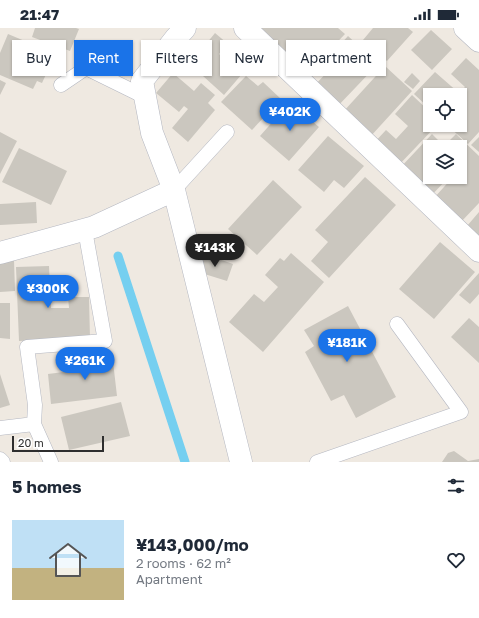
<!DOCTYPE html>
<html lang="en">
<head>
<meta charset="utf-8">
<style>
  :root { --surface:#fff; --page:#f2f2f3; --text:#1f2937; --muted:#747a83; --accent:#1a73e8 }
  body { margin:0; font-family:"Golos Text",sans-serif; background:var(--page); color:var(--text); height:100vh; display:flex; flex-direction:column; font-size:15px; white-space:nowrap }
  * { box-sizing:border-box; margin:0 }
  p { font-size:13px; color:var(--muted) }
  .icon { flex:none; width:22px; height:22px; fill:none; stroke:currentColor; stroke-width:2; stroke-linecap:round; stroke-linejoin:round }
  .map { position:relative; height:434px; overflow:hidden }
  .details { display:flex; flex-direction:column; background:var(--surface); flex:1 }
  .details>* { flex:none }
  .hud { position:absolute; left:12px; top:12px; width:455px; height:36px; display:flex; gap:8px }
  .tools { position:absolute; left:423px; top:60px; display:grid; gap:8px }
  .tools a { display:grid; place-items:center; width:44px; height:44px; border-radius:0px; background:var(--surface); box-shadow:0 1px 3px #0004; font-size:20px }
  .scale { position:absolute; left:12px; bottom:10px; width:92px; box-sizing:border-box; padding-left:4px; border:2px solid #2e2e2e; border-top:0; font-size:11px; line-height:14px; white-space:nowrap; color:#2e2e2e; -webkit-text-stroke:3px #fff; paint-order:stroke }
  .price { position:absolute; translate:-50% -34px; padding:0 9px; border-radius:14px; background:var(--accent); color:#fff; font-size:13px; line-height:26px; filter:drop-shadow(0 1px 2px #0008) }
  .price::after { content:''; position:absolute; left:50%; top:24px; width:12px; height:9px; margin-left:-6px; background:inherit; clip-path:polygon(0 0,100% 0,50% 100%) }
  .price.selected { background:#222; color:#fff }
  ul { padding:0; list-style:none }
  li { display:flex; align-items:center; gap:12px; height:100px; padding:0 12px }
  li span { display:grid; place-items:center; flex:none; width:112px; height:80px; border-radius:0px; color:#555 }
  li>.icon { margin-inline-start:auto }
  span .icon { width:48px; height:48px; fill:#fffc; stroke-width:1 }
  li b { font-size:17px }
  h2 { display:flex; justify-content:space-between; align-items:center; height:48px; padding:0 12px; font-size:17px }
  .chip { padding:0 14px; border-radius:0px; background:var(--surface); box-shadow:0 1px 3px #0004; font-size:14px; line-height:36px }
  .chip.selected { background:var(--accent); color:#fff }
  .status { display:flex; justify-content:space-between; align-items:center; height:28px; padding:0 20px; background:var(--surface); direction:ltr }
  .status svg { height:11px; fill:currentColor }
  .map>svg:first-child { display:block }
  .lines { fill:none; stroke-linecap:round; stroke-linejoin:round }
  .stream { stroke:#75cff0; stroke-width:9 }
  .building { fill:#cbc7bf }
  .service-casing { stroke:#b4b7c1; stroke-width:15 }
  .minor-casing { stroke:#b4b7c1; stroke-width:23 }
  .service { stroke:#fff; stroke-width:14 }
  .minor { stroke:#fff; stroke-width:22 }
</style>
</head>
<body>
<div class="status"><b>21:47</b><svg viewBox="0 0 49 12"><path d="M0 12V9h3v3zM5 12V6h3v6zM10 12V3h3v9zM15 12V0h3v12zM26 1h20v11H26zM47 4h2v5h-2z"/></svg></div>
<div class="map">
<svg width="479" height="434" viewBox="0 0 479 434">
  <rect width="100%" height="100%" fill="#efe9e1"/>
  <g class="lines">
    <path class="stream" d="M 118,228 L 185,434"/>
  </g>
  <path class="building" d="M 35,0 L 76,0 L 79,1 L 70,23 L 32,9 Z
    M 250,0 L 338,0 L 345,6 L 303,50 Z
    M 373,0 L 408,0 L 413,4 L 387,33 L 363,12 Z
    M 431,2 L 452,21 L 432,42 L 411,22 Z
    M 215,5 L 228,16 L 219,26 L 242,46 L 224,67 L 193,39 L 202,29 L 198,26 Z
    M 8,6 L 51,24 L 44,39 L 49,40 L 42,55 L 37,53 L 33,61 L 0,47 L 0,25 Z
    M 348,8 L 378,36 L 335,81 L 313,59 L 332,39 L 325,33 Z
    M 466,30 L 479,42 L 479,104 L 468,116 L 447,97 L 460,97 L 460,67 L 430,67 L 430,81 L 414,66 L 435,44 L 459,65 L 465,59 L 451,46 Z
    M 385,38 L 412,63 L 370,109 L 343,84 Z
    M 173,45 L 194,63 L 201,55 L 215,67 L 208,75 L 215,82 L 188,114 L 172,100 L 188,81 L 184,78 L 179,84 L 156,65 Z
    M 412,45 L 420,53 L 413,61 L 404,54 Z
    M 246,48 L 258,58 L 263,54 L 281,71 L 252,102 L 221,74 Z
    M 0,52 L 6,55 L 0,67 Z
    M 412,67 L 430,84 L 430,97 L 437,97 L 397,139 L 373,116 L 386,102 L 396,111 L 408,98 L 395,86 Z
    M 290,74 L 319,99 L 289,133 L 260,108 Z
    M 0,104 L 17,113 L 0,146 Z
    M 432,106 L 442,116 L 439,119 L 430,119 L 430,149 L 444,149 L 447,151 L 429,170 L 399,141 Z
    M 456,106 L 479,128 L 479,175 L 460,195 L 434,170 L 453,149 L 460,149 L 460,119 L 443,119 Z
    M 328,108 L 364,138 L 344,160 L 334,152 L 324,164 L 298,142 Z
    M 479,109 L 479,124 L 471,117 Z
    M 19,120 L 67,143 L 51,177 L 2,154 Z
    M 365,149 L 396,177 L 329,250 L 311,233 L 328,214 L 315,202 Z
    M 273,152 L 302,179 L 257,227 L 228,201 Z
    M 36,174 L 37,195 L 0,197 L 0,176 Z
    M 479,184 L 479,209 L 467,198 Z
    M 440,214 L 475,244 L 434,291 L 399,261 Z
    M 291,225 L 324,254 L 263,324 L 229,294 L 254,266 L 264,274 L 278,259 L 265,247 L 280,230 L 284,233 Z
    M 204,226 L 233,236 L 227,253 L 198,244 Z
    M 0,232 L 14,232 L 15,263 L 0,264 Z
    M 49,238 L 51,280 L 69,280 L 68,269 L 89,269 L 90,310 L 19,313 L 16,239 Z
    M 479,245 L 479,266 L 470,276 L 459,267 Z
    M 0,275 L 10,275 L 10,311 L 0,310 Z
    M 348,278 L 396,369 L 356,390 L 344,367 L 331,373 L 305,324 L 314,318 L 304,302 Z
    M 469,290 L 479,299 L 479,335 L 451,309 Z
    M 112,325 L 117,368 L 51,376 L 48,346 L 87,341 L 85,328 Z
    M 0,346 L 10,377 L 0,380 Z
    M 121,374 L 130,408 L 69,422 L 61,389 Z
    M 454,423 L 468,433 L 479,431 L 479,434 L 442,434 L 448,425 Z"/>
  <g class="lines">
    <g class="service-casing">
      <path id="service" d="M 61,57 L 86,40 L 145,69
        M 174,162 L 227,104
        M 34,396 L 35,377 L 27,319 L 105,313 L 85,202
        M 0,400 L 34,396 L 51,434
        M 0,431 L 3,434
        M 317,434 L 461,384 L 397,296"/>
    </g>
    <g class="minor-casing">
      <path id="minor" d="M 185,0 L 175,11 L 142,53 L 152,105 L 174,162 L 241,434
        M 245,0 L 479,223
        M 465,0 L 479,13
        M 0,225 L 94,199 L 174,162"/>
    </g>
    <use href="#service" class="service"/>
    <use href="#minor" class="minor"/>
  </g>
</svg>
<div class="tools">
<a><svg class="icon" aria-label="locate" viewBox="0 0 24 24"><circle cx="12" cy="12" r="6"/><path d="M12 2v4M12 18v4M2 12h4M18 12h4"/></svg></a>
<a><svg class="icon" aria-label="layers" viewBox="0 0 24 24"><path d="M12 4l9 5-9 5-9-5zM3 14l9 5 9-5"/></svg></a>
</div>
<div class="scale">20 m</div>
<b class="price" style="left:290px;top:104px">¥402K</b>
<b class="price selected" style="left:215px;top:240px">¥143K</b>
<b class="price" style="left:48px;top:281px">¥300K</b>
<b class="price" style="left:347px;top:335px">¥181K</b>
<b class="price" style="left:85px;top:353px">¥261K</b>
<div class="hud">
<a class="chip">Buy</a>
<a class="chip selected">Rent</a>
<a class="chip">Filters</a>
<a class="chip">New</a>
<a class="chip">Apartment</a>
</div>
</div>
<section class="details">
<h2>5 homes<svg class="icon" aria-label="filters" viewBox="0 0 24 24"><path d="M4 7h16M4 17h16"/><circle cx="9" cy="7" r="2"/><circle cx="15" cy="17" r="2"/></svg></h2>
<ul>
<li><span style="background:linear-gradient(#bfe0f5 60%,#c2b280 0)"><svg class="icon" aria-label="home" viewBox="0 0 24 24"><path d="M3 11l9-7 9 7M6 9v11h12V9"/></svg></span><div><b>¥143,000/mo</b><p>2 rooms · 62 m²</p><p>Apartment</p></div><svg class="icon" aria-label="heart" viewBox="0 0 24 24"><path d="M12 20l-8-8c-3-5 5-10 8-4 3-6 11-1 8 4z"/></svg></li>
</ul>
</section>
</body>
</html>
